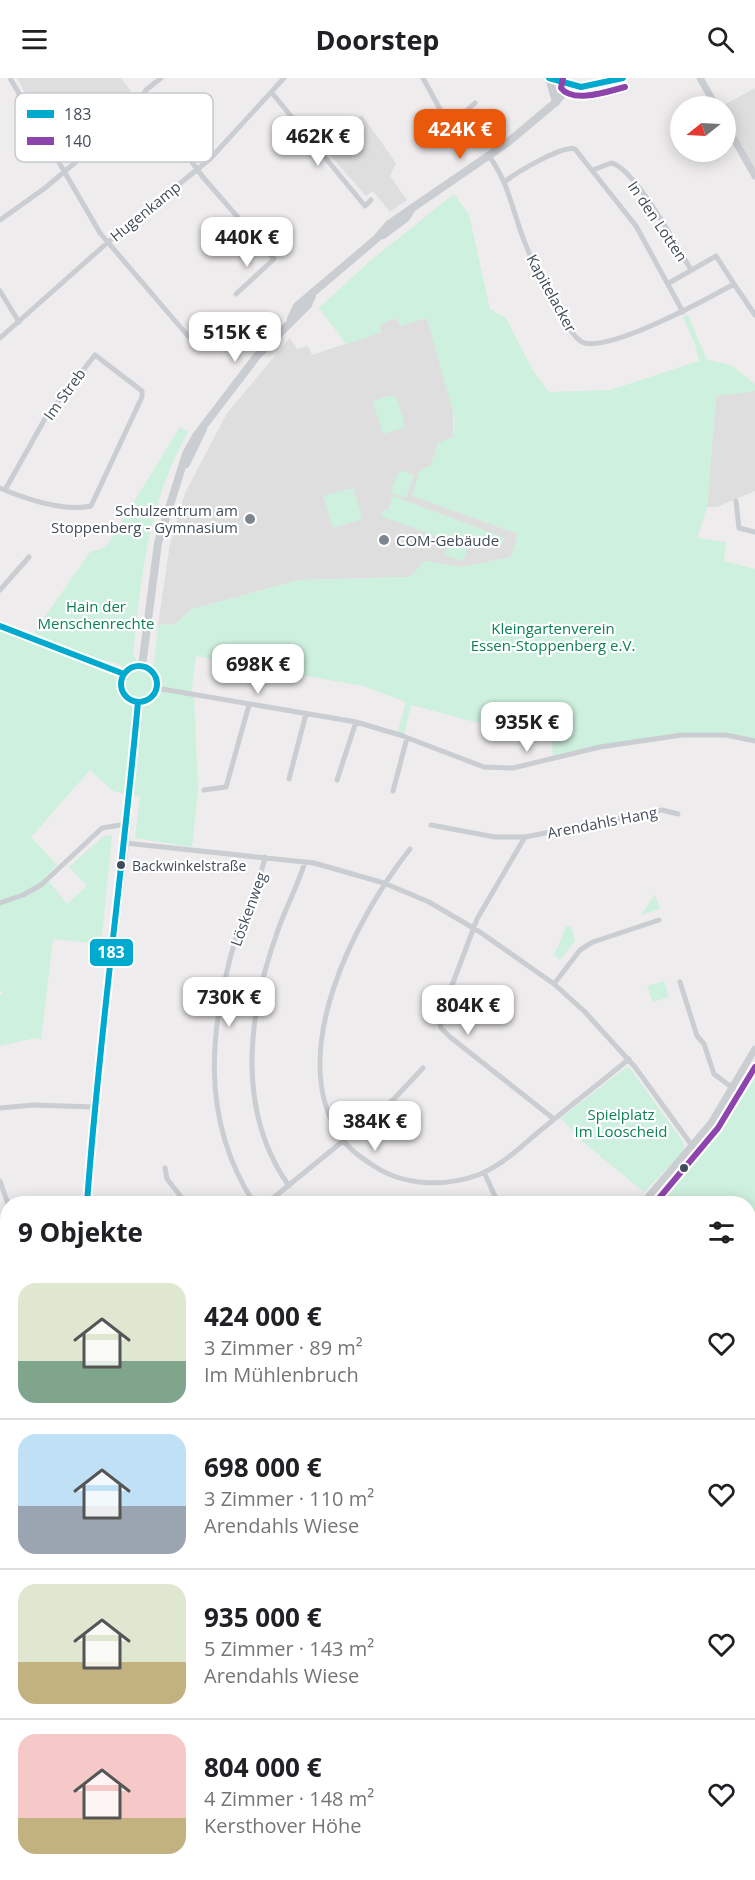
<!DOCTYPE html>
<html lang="de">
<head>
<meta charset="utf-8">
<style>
  :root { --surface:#fff; --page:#f6f6f6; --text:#202124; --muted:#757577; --line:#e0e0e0; --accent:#ea580c }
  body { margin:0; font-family:"Open Sans",sans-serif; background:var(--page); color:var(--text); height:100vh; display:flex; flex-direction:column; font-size:22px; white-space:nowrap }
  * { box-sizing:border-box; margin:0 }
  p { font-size:20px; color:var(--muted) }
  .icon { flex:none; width:33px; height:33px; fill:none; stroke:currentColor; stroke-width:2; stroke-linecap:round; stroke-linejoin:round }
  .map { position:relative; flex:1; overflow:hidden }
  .details { position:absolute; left:0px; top:1118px; width:756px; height:686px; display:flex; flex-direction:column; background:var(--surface); border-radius:24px 24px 0 0; box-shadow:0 3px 15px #0003 }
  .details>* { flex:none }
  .needle { width:39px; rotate:252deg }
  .tools { position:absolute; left:670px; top:18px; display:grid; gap:12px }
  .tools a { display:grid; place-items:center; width:66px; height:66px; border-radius:50%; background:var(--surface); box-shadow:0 3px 15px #0003; font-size:30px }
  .price { position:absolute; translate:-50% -51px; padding:0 14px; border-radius:12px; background:#fff; color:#222; font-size:20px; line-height:39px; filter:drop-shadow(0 2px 3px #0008) }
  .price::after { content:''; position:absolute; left:50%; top:36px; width:18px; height:14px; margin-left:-9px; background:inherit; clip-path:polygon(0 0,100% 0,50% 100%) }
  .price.on { background:var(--accent); color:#fff }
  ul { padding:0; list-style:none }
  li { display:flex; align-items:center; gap:18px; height:150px; padding:0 18px }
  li+li { border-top:2px solid var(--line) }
  li span { display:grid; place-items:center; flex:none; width:168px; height:120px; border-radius:18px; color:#555 }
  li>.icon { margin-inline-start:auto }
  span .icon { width:72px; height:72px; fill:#fffc; stroke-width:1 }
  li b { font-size:26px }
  h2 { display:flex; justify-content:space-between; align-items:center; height:72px; padding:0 18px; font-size:26px }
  header { display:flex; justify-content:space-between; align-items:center; height:78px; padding:0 18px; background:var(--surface); font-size:27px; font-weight:700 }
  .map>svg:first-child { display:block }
  .commercial { fill:#f7f3e5 }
  .education { fill:#dfdedf }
  .green { fill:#cef0de }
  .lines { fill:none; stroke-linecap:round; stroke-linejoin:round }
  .stream { stroke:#9ed8f2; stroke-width:2 }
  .minor { stroke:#cacdd1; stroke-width:5 }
  .tertiary { stroke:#cacdd1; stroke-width:7 }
  .secondary { stroke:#cacdd2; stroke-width:8 }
  .rail { stroke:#c4c6c8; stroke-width:2 }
  .bus-1-casing { stroke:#fff; stroke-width:10 }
  .bus-2-casing { stroke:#fff; stroke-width:10 }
  .bus-1 { stroke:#00a9ce; stroke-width:6 }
  .bus-2 { stroke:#8e44ad; stroke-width:6 }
  .poi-dot { fill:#7e858e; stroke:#fff; stroke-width:2 }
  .bus-dot { fill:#424d5b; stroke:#fff; stroke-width:2 }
  .labels { text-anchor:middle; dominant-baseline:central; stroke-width:4.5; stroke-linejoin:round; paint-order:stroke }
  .bus-label { font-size:14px; fill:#424d5b; stroke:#fff; text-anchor:start }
  .street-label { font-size:15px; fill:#424d5b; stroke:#fff }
  .poi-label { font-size:15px; fill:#424d5b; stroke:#fff; text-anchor:end }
  .park-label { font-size:15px; fill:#0c8354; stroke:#fff }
  .key { fill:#fff; stroke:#c6cace; stroke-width:1.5 }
  .key-label { font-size:16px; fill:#424d5b }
  .line-badge { stroke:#fff; stroke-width:2 }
  .badge-label { font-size:16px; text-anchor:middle; font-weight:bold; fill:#fff }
</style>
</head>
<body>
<header><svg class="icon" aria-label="menu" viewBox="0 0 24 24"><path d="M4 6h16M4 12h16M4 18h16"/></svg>Doorstep<svg class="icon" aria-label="search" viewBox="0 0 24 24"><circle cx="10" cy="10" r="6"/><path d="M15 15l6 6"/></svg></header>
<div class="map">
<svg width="755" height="1802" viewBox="0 0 755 1802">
  <rect width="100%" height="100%" fill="#eeecec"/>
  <path class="commercial" d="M 506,1796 L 504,1802 L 400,1802 L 420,1797 Z"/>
  <path class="education" d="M 17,0 L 121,0 L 133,16 L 133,22 L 126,36 L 90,65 L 73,33 L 44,50 Z
    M 755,10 L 755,94 L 726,42 L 726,28 L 722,28 Z
    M 362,37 L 396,85 L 390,98 L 407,122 L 390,134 L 373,113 L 366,118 L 322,68 Z
    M 397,240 L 400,248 L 427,240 L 453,329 L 453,360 L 438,365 L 431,387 L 519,457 L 511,479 L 463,489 L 425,483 L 410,499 L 300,502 L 192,531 L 175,546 L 158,547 L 170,466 L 185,415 L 227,335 L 290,260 L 297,271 L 308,268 L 312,277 L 381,254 L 379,246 Z
    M 755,313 L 755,413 L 717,429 L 707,429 L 716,317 Z"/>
  <path class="green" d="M 454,116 L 469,137 L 490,231 L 506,240 L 532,291 L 549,314 L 610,312 L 699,283 L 695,266 L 683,239 L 688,237 L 707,282 L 731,287 L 755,306 L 755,313 L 716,318 L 707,429 L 697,460 L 726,464 L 724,483 L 755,491 L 755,662 L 680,656 L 553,679 L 551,652 L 513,643 L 509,653 L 411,627 L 404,658 L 397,656 L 406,624 L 363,608 L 196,578 L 191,617 L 194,618 L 198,712 L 192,769 L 135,760 L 140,719 L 113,713 L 90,692 L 31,759 L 57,787 L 45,799 L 67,826 L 87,808 L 69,789 L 105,757 L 112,758 L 101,866 L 53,861 L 41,962 L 35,960 L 0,968 L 0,917 L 3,915 L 0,912 L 0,553 L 110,596 C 125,596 138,589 154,587 L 158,547 L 175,546 L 192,531 L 300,502 L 409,499 L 425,483 L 463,489 L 511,479 L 518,456 L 412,418 L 420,392 L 431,387 L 438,365 L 453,359 L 455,342 L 427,240 L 400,248 L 397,240 L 380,246 L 382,254 L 346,266 L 319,230 L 370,183 Z
    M 385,318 L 396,319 L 405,347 L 403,350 L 383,356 L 373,324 Z
    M 180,349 L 188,354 C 148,425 141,498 133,577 L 137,583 L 132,587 L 122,589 L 117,585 L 85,579 L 31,559 L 90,474 L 106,469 Z
    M 399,392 L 414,397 L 406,420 L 391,415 Z
    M 353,410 L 362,441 L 333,450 L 323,418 Z
    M 393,418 L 505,460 L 502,467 L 472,457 L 463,483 L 444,477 L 449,463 L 381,438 L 384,432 L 388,432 Z
    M 655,816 L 660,831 L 641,837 Z
    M 571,847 L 575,863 L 560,882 L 554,877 L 566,849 Z
    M 664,903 L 669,919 L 653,924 L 647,908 Z
    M 628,988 L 684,1065 L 684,1073 L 644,1114 L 583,1064 L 561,1040 Z
    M 755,997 L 755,1589 L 748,1575 L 748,1125 L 656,1125 L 707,1068 Z
    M 0,1482 L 7,1492 L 7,1516 L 0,1507 Z
    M 51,1796 L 66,1796 L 70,1802 L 26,1802 Z
    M 113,1796 L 160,1796 L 140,1802 L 93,1802 Z
    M 506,1796 L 535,1796 L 549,1802 L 504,1802 Z
    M 584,1796 L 609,1796 L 606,1802 L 581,1800 Z
    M 621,1796 L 648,1796 L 653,1802 L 618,1802 Z"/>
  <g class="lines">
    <path class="stream" d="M 748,1398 L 755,1405
      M 748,1493 L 755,1483
      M 569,1802 L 572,1796"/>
    <path class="minor" d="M 10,0 L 100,155 L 194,265
      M 423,0 L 447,44 L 454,44 L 475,25
      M 272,15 L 365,128 L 371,122
      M 142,22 L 154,31 L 202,98 L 274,181 L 236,216
      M 489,78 C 508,104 511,127 522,157 C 529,177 565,255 582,264 C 607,276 709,220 734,206 L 755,237
      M 593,92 L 611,85 C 633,88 679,171 691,192
      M 506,103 C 517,94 563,67 575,71 L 636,148 L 683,234
      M 0,142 L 45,110 L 129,39 L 146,12 L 161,0
      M 669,205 L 716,178 L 734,206
      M 0,213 L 19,244
      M 0,260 L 107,165 L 210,81 L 284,0
      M 0,410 C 26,421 63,434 91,428 L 142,319 L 142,313 L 95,277 L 46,339 L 5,412
      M 736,423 L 739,450 L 755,454
      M 0,512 L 29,479
      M 0,548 L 124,596
      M 156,610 L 356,644 L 400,657 L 484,689 L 513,690 L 600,669 L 682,657 L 726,657 L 755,663
      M 289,701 L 306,636
      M 337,702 L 356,644
      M 204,712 L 226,709 L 249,627
      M 393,713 L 407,660
      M 431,747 L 495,759 L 525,759 L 662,732 L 678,736
      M 525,759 L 477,841 L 439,942 L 441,950 L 450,959 L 554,1041
      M 125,765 L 314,785 L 384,805 L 429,824 L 480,854 L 554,906 L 584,933 L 635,989 L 693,1069
      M 410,771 C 356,839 282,979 343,1062 C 350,1072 363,1081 374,1088 C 404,1108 445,1109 478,1097 C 502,1088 521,1068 541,1052 C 570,1028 600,1005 629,981
      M 0,825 L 23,817 L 41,807 L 102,750 L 127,746
      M 680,904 L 697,958 L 704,966 L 714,996 L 734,1011
      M 554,906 L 580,872 L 593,864 L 659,842
      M 0,1030 L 33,1027 L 94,1029
      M 165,1090 L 167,1101 L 186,1125
      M 484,1094 L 498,1125
      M 0,1103 L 8,1126
      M 289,1108 C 235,1032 248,935 278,852 C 286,829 298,807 305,784
      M 254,1125 C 199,1040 209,949 237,856 C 245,830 260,805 265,779
      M 267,1125 L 392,1023 L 423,990
      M 0,1299 L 8,1295
      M 0,1449 L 8,1443
      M 0,1480 L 8,1489
      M 0,1721 L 8,1717
      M 748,1746 L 755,1748"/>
    <path class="tertiary" d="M 700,0 L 716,28
      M 726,47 L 755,98
      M 643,1125 L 711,1045 L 755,971
      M 748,1660 L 755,1655
      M 0,1683 L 8,1694
      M 73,1802 L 92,1796
      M 611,1802 L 614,1796"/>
    <path class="secondary" d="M 549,0 L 581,9 L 623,0
      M 549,0 L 556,24
      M 383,157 L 406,140 L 411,132
      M 291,241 L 297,228 L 376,161 L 389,146 L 507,65 L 556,24 L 570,7
      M 186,386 L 203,351
      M 142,588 L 158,465 L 186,376 L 196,358 L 257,278 L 308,227 L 312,218
      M121 606a18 18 0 1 1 36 0a18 18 0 1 1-36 0Z
      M 87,1125 L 94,1029 L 125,765 L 138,624
      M 552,1796 L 566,1802"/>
    <path class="rail" d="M 0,1519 L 8,1529
      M 221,1796 L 226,1802"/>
    <g class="bus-1-casing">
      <path id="bus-1" d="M 549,0 L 581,9 L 623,0
        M 0,548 L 124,596
        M121 606a18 18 0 1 1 36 0a18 18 0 1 1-36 0Z
        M 87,1125 C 99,958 123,791 138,624"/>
    </g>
    <g class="bus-2-casing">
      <path id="bus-2" d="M 563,0 L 561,10 C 573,26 609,13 625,9
        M 655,1125 L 718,1050 L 755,989"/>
    </g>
    <use href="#bus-1" class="bus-1"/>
    <use href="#bus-2" class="bus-2"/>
  </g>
  <g class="poi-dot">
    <circle cx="250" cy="441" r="6"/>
    <circle cx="384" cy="462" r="6"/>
  </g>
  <g class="bus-dot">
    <circle cx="121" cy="787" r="5"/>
    <circle cx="684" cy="1090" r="5"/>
  </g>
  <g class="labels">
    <g class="bus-label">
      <text x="132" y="787">Backwinkelstraße</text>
    </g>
    <g class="street-label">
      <text transform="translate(145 133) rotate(-39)">Hugenkamp</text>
      <text transform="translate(658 143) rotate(56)">In den Lotten</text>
      <text transform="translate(552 215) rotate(61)">Kapitelacker</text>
      <text transform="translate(64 316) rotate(-54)">Im Streb</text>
      <text transform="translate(602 744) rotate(-11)">Arendahls Hang</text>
      <text transform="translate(248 831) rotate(-70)">Löskenweg</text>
    </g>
    <g class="poi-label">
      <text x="238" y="432">Schulzentrum am<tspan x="238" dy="17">Stoppenberg - Gymnasium</tspan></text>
      <text x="396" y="462" text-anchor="start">COM-Gebäude</text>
    </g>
    <g class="park-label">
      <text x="96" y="528">Hain der<tspan x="96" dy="17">Menschenrechte</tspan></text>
      <text x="553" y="550">Kleingartenverein<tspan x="553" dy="17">Essen-Stoppenberg e.V.</tspan></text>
      <text x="621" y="1036">Spielplatz<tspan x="621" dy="17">Im Looscheid</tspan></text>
    </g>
  </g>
  <rect x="15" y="15" width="198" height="69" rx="9" class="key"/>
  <rect x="27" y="32" width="27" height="8" fill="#00a9ce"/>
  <rect x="27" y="59" width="27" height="8" fill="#8e44ad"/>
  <g class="key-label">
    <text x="64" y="42">183</text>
    <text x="64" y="69">140</text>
  </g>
  <rect class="line-badge" x="89" y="860" width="45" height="29" rx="6" fill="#00a9ce"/>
  <g class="badge-label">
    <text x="111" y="880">183</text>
  </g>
</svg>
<div class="tools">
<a><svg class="needle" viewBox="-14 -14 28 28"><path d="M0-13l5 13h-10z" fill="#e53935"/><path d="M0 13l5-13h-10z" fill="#757577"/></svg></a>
</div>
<b class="price on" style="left:460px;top:82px">424K €</b>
<b class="price" style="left:318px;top:89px">462K €</b>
<b class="price" style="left:247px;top:190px">440K €</b>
<b class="price" style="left:235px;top:285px">515K €</b>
<b class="price" style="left:258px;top:617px">698K €</b>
<b class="price" style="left:527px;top:675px">935K €</b>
<b class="price" style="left:229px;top:950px">730K €</b>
<b class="price" style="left:468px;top:958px">804K €</b>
<b class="price" style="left:375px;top:1074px">384K €</b>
<section class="details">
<h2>9 Objekte<svg class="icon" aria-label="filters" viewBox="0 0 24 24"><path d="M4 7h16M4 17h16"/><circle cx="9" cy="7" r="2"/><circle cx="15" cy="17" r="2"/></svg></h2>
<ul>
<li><span style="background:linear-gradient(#dfe7d0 65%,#7fa58c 0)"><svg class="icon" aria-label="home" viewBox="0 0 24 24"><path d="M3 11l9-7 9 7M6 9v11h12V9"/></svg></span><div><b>424 000 €</b><p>3 Zimmer · 89 m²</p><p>Im Mühlenbruch</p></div><svg class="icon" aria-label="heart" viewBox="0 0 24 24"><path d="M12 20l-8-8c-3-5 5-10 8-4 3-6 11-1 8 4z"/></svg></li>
<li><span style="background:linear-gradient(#bfe0f5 60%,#9aa5b1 0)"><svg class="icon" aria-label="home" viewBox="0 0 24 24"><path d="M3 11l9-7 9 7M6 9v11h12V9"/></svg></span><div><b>698 000 €</b><p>3 Zimmer · 110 m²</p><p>Arendahls Wiese</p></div><svg class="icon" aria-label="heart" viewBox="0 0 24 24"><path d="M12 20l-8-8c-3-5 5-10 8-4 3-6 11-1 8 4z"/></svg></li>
<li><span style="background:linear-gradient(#dfe7d0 65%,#c2b280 0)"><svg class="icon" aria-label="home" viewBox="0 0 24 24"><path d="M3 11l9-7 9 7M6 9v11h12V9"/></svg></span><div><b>935 000 €</b><p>5 Zimmer · 143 m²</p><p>Arendahls Wiese</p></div><svg class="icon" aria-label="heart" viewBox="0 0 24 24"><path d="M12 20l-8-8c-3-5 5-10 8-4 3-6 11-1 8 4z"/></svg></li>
<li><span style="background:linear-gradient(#f6c9c9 70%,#c2b280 0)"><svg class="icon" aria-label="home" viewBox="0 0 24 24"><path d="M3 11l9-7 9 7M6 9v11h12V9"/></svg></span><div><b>804 000 €</b><p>4 Zimmer · 148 m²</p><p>Kersthover Höhe</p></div><svg class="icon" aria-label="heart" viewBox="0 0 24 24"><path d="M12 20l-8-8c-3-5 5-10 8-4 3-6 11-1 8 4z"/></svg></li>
</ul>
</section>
</div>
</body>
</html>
